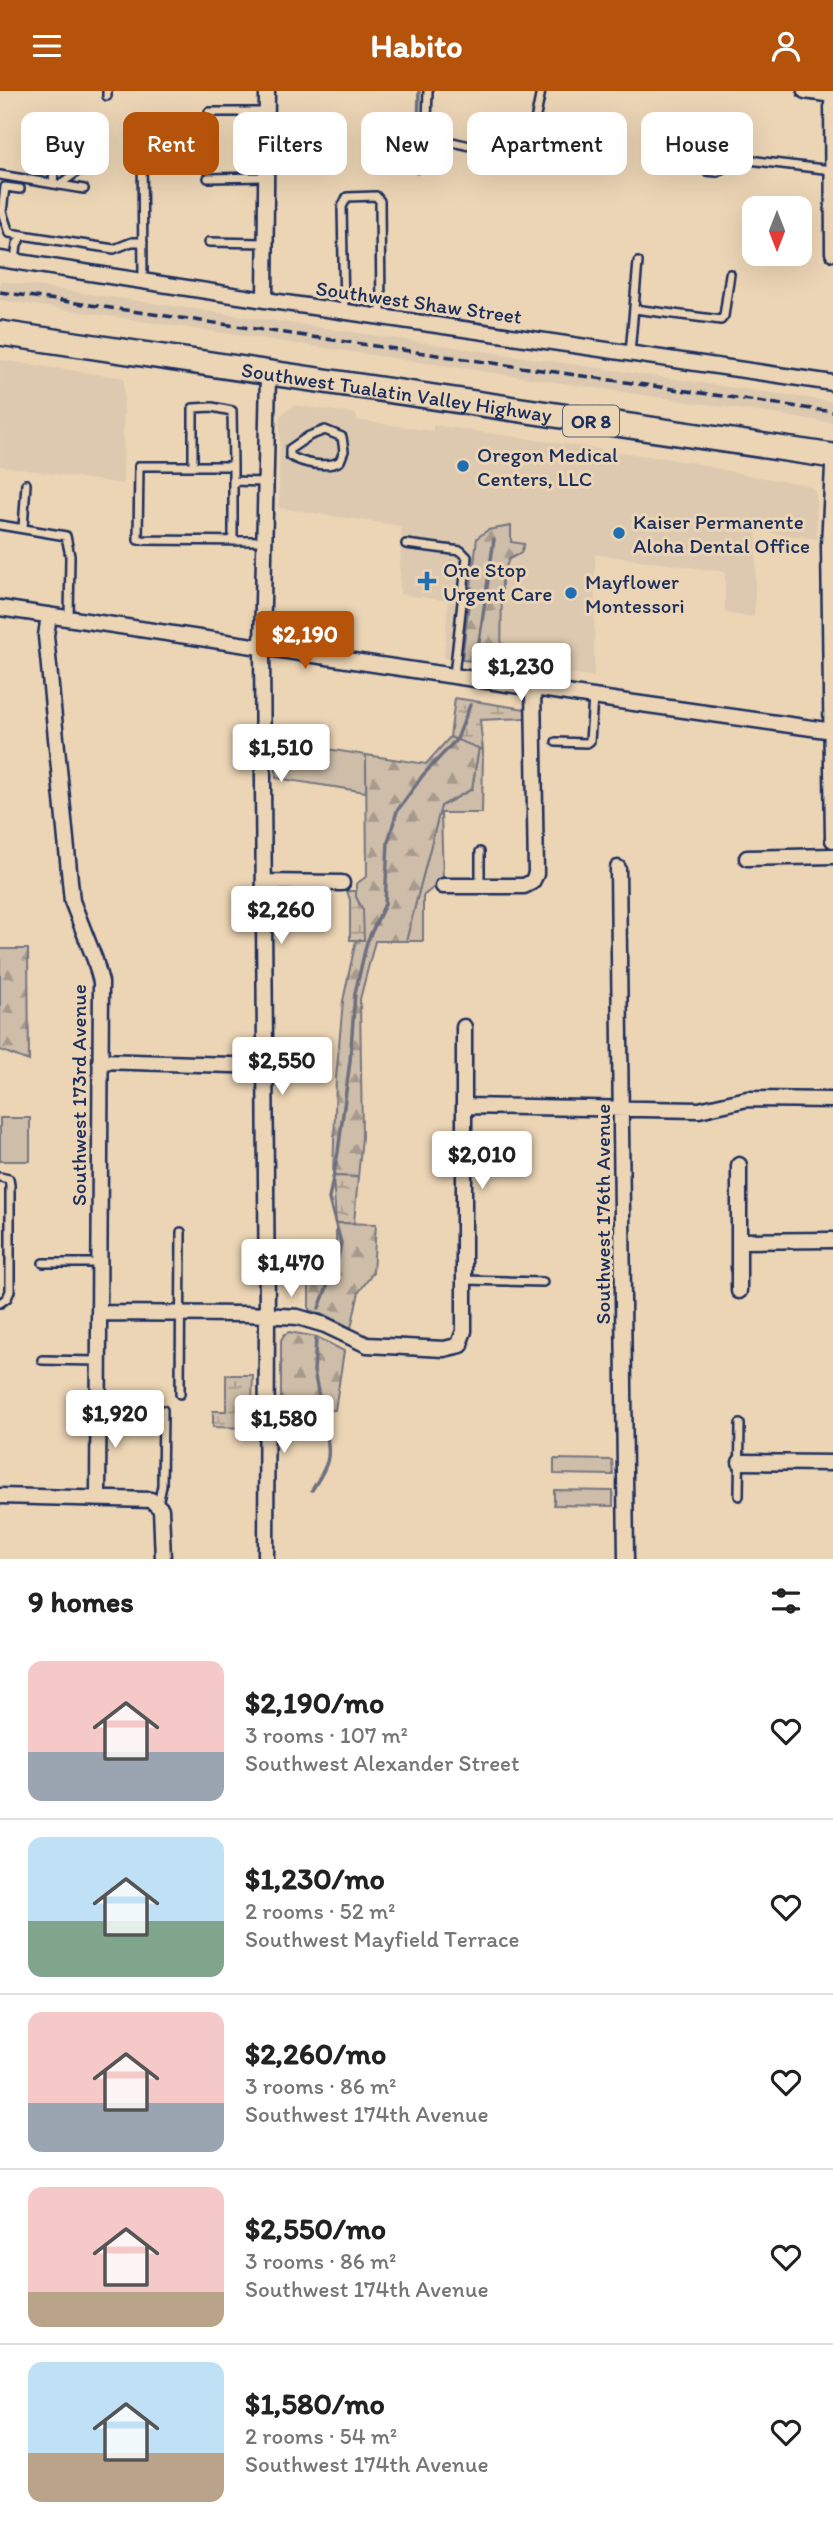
<!DOCTYPE html>
<html lang="en">
<head>
<meta charset="utf-8">
<style>
  :root { --surface:#fff; --page:#f6f6f6; --text:#222; --muted:#767676; --line:#e0e0e0; --accent:#b45309 }
  body { margin:0; font-family:Itim,sans-serif; background:var(--page); color:var(--text); height:100vh; display:flex; flex-direction:column; font-size:26px; white-space:nowrap }
  * { box-sizing:border-box; margin:0 }
  p { font-size:23px; color:var(--muted) }
  .icon { flex:none; width:38px; height:38px; fill:none; stroke:currentColor; stroke-width:2; stroke-linecap:round; stroke-linejoin:round }
  .map { position:relative; height:1468px; overflow:hidden }
  .details { display:flex; flex-direction:column; background:var(--surface); flex:1 }
  .details>* { flex:none }
  .guide { position:absolute; left:21px; top:21px; width:791px; height:63px; display:flex; gap:14px }
  .needle { width:46px; rotate:180deg }
  .buttons { position:absolute; left:742px; top:105px; display:grid; gap:14px }
  .buttons a { display:grid; place-items:center; width:70px; height:70px; border-radius:14px; background:var(--surface); box-shadow:0 7px 28px #0002; font-size:35px }
  .price { position:absolute; translate:-50% -60px; padding:0 16px; border-radius:7px; background:#fff; color:#222; font-size:23px; line-height:46px; filter:drop-shadow(0 2px 4px #0008) }
  .price::after { content:''; position:absolute; left:50%; top:42px; width:21px; height:16px; margin-left:-10px; background:inherit; clip-path:polygon(0 0,100% 0,50% 100%) }
  .price.selected { background:var(--accent); color:#fff }
  ul { padding:0; list-style:none }
  li { display:flex; align-items:center; gap:21px; height:175px; padding:0 28px }
  li+li { border-top:2px solid var(--line) }
  li span { display:grid; place-items:center; flex:none; width:196px; height:140px; border-radius:14px; color:#555 }
  li>.icon { margin-inline-start:auto }
  span .icon { width:84px; height:84px; fill:#fffc; stroke-width:1 }
  li b { font-size:30px }
  h2 { display:flex; justify-content:space-between; align-items:center; height:84px; padding:0 28px; font-size:30px }
  .pill { padding:0 24px; border-radius:14px; background:var(--surface); box-shadow:0 7px 28px #0002; font-size:24px; line-height:63px }
  .pill.selected { background:var(--accent); color:#fff }
  header { display:flex; justify-content:space-between; align-items:center; height:91px; padding:0 28px; background:var(--accent); color:#fff; font-size:32px; font-weight:700 }
  .map>svg:first-child { display:block }
  .built { fill:#dcc9af }
  .green { fill:#cebda8; stroke:#747683; stroke-width:2 }
  .forest { fill:url(#forest-firs); stroke:#747683; stroke-width:2 }
  .wetland { fill:url(#wetland-marsh); stroke:#747683; stroke-width:2 }
  .lines { fill:none; stroke-linecap:round; stroke-linejoin:round }
  .stream { stroke:#6d7080; stroke-width:3.5 }
  .lane-casing { stroke:#1b2f5e; stroke-width:12 }
  .street-casing { stroke:#1b2f5e; stroke-width:19 }
  .primary-casing { stroke:#1b2f5e; stroke-width:28 }
  .lane { stroke:#ecd5b5; stroke-width:7 }
  .street { stroke:#ecd5b5; stroke-width:14 }
  .primary { stroke:#ecd5b5; stroke-width:23 }
  .rail { stroke:#1b2f5e; stroke-width:3.5; stroke-dasharray:10 5; stroke-linecap:butt }
  .poi-dot { fill:#1f6fb2; stroke:#ecd5b5; stroke-width:2.5 }
  .labels { text-anchor:middle; dominant-baseline:central; stroke-width:6; stroke-linejoin:round; paint-order:stroke }
  .shield { fill:#ecd5b5; stroke:#5a6178; stroke-width:2 }
  .shield-label { font-size:19px; font-weight:bold; fill:#1b2f5e }
  .street-label { font-size:21px; fill:#1b2f5e; stroke:#ecd5b5 }
  .poi-label { font-size:21px; fill:#1b2f5e; stroke:#ecd5b5; text-anchor:start }
</style>
</head>
<body>
<header><svg class="icon" aria-label="menu" viewBox="0 0 24 24"><path d="M4 6h16M4 12h16M4 18h16"/></svg>Habito<svg class="icon" aria-label="person" viewBox="0 0 24 24"><circle cx="12" cy="8" r="4"/><path d="M4 21q1-7 8-7t8 7"/></svg></header>
<div class="map">
<svg width="833" height="1468" viewBox="0 0 833 1468">
  <defs>
    <pattern id="forest-firs" width="22" height="20" patternUnits="userSpaceOnUse" patternTransform="scale(1.75)"><rect width="22" height="20" fill="#cebda8"/><path d="M5 1l3.5 6h-7zM16 11l3.5 6h-7z" fill="#a69a8c"/></pattern>
    <pattern id="wetland-marsh" width="20" height="14" patternUnits="userSpaceOnUse" patternTransform="scale(1.75)"><rect width="20" height="14" fill="#cebda8"/><path d="M1 5h8M5 5V1M11 12h8M15 12V8" fill="none" stroke="#a69a8c"/></pattern>
  </defs>
  <rect width="100%" height="100%" fill="#ecd5b5"/>
  <filter id="ink" filterUnits="userSpaceOnUse"><feTurbulence type="fractalNoise" baseFrequency=".0143" numOctaves="2"/><feDisplacementMap in="SourceGraphic" scale="14" xChannelSelector="R" yChannelSelector="G"/><feConvolveMatrix kernelMatrix="1 2 1 2 8 2 1 2 1" color-interpolation-filters="sRGB"/></filter>
  <g filter="url(#ink)">
    <path class="built" d="M 0,190 L 833,311 L 833,332 L 0,209 Z
      M 0,269 L 124,287 L 123,393 L 0,375 Z
      M 294,314 L 356,323 L 357,329 L 433,340 L 433,334 L 690,371 L 746,384 L 807,394 L 814,399 L 816,404 L 817,448 L 757,440 L 754,526 L 725,522 L 725,481 L 595,463 L 594,586 L 488,570 L 487,573 L 444,567 L 448,510 L 400,503 L 401,435 L 279,417 L 280,325 Z"/>
    <path class="green" d="M 275,650 L 366,664 L 366,701 L 276,687 Z
      M 479,656 L 483,659 L 482,722 L 441,722 L 443,789 L 423,805 L 423,850 L 406,850 L 441,715 L 472,698 Z
      M 0,1027 L 30,1027 L 30,1070 L 0,1070 Z
      M 554,1368 L 612,1369 L 613,1384 L 554,1383 Z
      M 554,1399 L 613,1400 L 613,1415 L 554,1414 Z"/>
    <path class="forest" d="M 511,435 L 511,451 L 524,453 L 521,462 L 509,468 L 502,486 L 501,572 L 462,569 L 477,447 L 488,439 Z
      M 450,646 L 479,656 L 472,698 L 441,715 L 406,850 L 375,850 L 360,908 L 362,1046 L 358,1086 L 333,1085 L 336,987 L 343,910 L 356,849 L 363,849 L 363,820 L 356,806 L 356,793 L 367,785 L 366,664 L 426,673 Z
      M 0,858 L 28,858 L 29,970 L 0,959 Z
      M 336,1132 L 376,1133 L 373,1182 L 359,1201 L 351,1237 L 328,1225 L 309,1219 L 309,1171 L 336,1172 Z
      M 289,1241 L 317,1246 L 344,1260 L 335,1319 L 281,1318 L 281,1249 L 284,1244 Z"/>
    <path class="wetland" d="M 455,607 L 525,618 L 526,627 L 480,629 L 483,659 L 450,646 Z
      M 347,800 L 356,800 L 356,806 L 363,819 L 364,849 L 350,849 L 350,809 Z
      M 333,1085 L 358,1086 L 354,1132 L 336,1132 Z
      M 226,1284 L 253,1284 L 251,1337 L 213,1336 L 213,1320 L 226,1320 Z"/>
    <g class="lines">
      <path class="stream" d="M 417,82 L 419,0
        M 478,558 L 494,448
        M 319,1217 L 338,1167 L 341,1152 L 329,1108 L 338,1061 L 350,970 L 355,902 L 367,851 L 385,813 L 388,751 L 397,720 L 423,684 L 457,648 L 470,614
        M 316,1248 L 314,1280 L 321,1316
        M 312,1399 C 329,1373 332,1366 325,1336"/>
      <g class="lane-casing">
        <path id="lane" d="M 428,0 L 427,30 L 430,46 L 470,55
          M 107,5 L 107,0
          M 209,21 L 267,21
          M 142,49 L 143,190
          M 522,49 L 533,40 L 541,0
          M 706,80 L 717,81 L 740,68 L 832,79
          M 0,84 L 84,98
          M 208,87 L 266,86
          M 53,93 L 54,79
          M 59,94 L 85,75
          M 20,98 L 5,96 L 2,121 L 9,142 L 114,158 L 132,151 L 143,151
          M 209,151 L 266,152
          M 15,170 L 17,153 L 23,144
          M 634,218 L 721,229 L 724,225 L 730,183
          M 344,221 L 342,116 L 347,106 L 376,105 L 380,110 L 381,225
          M 630,262 L 638,171
          M 325,339 L 342,346 L 344,360 L 340,370 C 328,378 302,372 290,365 L 290,358 L 309,345 Z
          M 193,375 L 193,317 L 212,316 L 232,320 L 233,375
          M 233,390 L 265,391
          M 0,434 L 66,445 L 70,465 L 69,527
          M 23,437 L 26,393
          M 233,450 L 233,375 L 139,375 L 138,449 L 264,450
          M 406,453 L 461,460 L 467,466 L 454,584
          M 556,651 L 587,652 L 590,650 L 593,607
          M 480,794 L 480,761
          M 0,1086 L 9,1088 L 10,1094 L 10,1200 L 7,1207 L 0,1212
          M 43,1172 L 99,1172
          M 464,1189 L 543,1191
          M 42,1269 L 98,1270
          M 180,1303 L 181,1141
          M 739,1405 L 740,1333
          M 158,1413 L 162,1395 L 163,1319"/>
      </g>
      <g class="street-casing">
        <path id="street" d="M 805,0 L 833,4
          M 832,4 L 833,162
          M 0,168 L 265,209 L 833,292
          M 265,209 L 267,0
          M 833,376 L 829,454 L 833,749
          M 0,517 L 620,610 L 833,640
          M 49,524 L 46,545 L 72,810 L 95,869 L 101,891 L 98,1406
          M 747,767 L 833,765
          M 618,777 L 626,1468
          M 264,791 L 342,792
          M 443,795 L 524,795 L 532,791 L 536,783 L 533,596
          M 100,970 L 264,975
          M 464,1015 L 699,1019 L 747,1008 L 833,1009
          M 739,1074 L 739,1200
          M 739,1150 L 833,1149
          M 99,1222 L 247,1223 L 298,1226 L 325,1234 L 367,1254 L 444,1258 L 461,1254
          M 459,1253 L 464,1240 L 464,936
          M 740,1371 L 833,1372
          M 0,1405 L 151,1409 L 161,1418 L 163,1468
          M 266,1468 L 267,1224 L 262,557 L 268,283"/>
      </g>
      <g class="primary-casing">
        <g id="primary">
          <path id="s1" d="M 0,242 L 833,365"/>
        </g>
      </g>
      <use href="#lane" class="lane"/>
      <use href="#street" class="street"/>
      <use href="#primary" class="primary"/>
      <path class="rail" d="M 0,201 L 833,321"/>
    </g>
  </g>
  <g class="poi-dot">
    <circle cx="463" cy="375" r="7"/>
    <circle cx="619" cy="442" r="7"/>
    <path d="M423.5 479.5h7v7h7v7h-7v7h-7v-7h-7v-7h7z"/>
    <circle cx="571" cy="502" r="7"/>
  </g>
  <g class="labels">
    <rect class="shield" x="563" y="314.5" width="56" height="31" rx="5"/>
    <g class="shield-label">
      <text x="591" y="330">OR 8</text>
    </g>
    <g class="street-label">
      <text transform="translate(419 211) rotate(8)">Southwest Shaw Street</text>
      <text stroke="none"><textPath href="#s1" startOffset="401">Southwest Tualatin Valley Highway</textPath></text>
      <text transform="translate(78 1004) rotate(-90)">Southwest 173rd Avenue</text>
      <text transform="translate(602 1123) rotate(-90)">Southwest 176th Avenue</text>
    </g>
    <g class="poi-label">
      <text x="477" y="363">Oregon Medical<tspan x="477" dy="24">Centers, LLC</tspan></text>
      <text x="633" y="430">Kaiser Permanente<tspan x="633" dy="24">Aloha Dental Office</tspan></text>
      <text x="443" y="478">One Stop<tspan x="443" dy="24">Urgent Care</tspan></text>
      <text x="585" y="490">Mayflower<tspan x="585" dy="24">Montessori</tspan></text>
    </g>
  </g>
</svg>
<div class="buttons">
<a><svg class="needle" viewBox="-14 -14 28 28"><path d="M0-13l5 13h-10z" fill="#e53935"/><path d="M0 13l5-13h-10z" fill="#767676"/></svg></a>
</div>
<b class="price selected" style="left:305px;top:580px">$2,190</b>
<b class="price" style="left:521px;top:612px">$1,230</b>
<b class="price" style="left:281px;top:693px">$1,510</b>
<b class="price" style="left:281px;top:855px">$2,260</b>
<b class="price" style="left:282px;top:1006px">$2,550</b>
<b class="price" style="left:482px;top:1100px">$2,010</b>
<b class="price" style="left:291px;top:1208px">$1,470</b>
<b class="price" style="left:115px;top:1359px">$1,920</b>
<b class="price" style="left:284px;top:1364px">$1,580</b>
<div class="guide">
<a class="pill">Buy</a>
<a class="pill selected">Rent</a>
<a class="pill">Filters</a>
<a class="pill">New</a>
<a class="pill">Apartment</a>
<a class="pill">House</a>
</div>
</div>
<section class="details">
<h2>9 homes<svg class="icon" aria-label="filters" viewBox="0 0 24 24"><path d="M4 7h16M4 17h16"/><circle cx="9" cy="7" r="2"/><circle cx="15" cy="17" r="2"/></svg></h2>
<ul>
<li><span style="background:linear-gradient(#f6c9c9 65%,#9aa5b1 0)"><svg class="icon" aria-label="home" viewBox="0 0 24 24"><path d="M3 11l9-7 9 7M6 9v11h12V9"/></svg></span><div><b>$2,190/mo</b><p>3 rooms · 107 m²</p><p>Southwest Alexander Street</p></div><svg class="icon" aria-label="heart" viewBox="0 0 24 24"><path d="M12 20l-8-8c-3-5 5-10 8-4 3-6 11-1 8 4z"/></svg></li>
<li><span style="background:linear-gradient(#bfe0f5 60%,#7fa58c 0)"><svg class="icon" aria-label="home" viewBox="0 0 24 24"><path d="M3 11l9-7 9 7M6 9v11h12V9"/></svg></span><div><b>$1,230/mo</b><p>2 rooms · 52 m²</p><p>Southwest Mayfield Terrace</p></div><svg class="icon" aria-label="heart" viewBox="0 0 24 24"><path d="M12 20l-8-8c-3-5 5-10 8-4 3-6 11-1 8 4z"/></svg></li>
<li><span style="background:linear-gradient(#f6c9c9 65%,#9aa5b1 0)"><svg class="icon" aria-label="home" viewBox="0 0 24 24"><path d="M3 11l9-7 9 7M6 9v11h12V9"/></svg></span><div><b>$2,260/mo</b><p>3 rooms · 86 m²</p><p>Southwest 174th Avenue</p></div><svg class="icon" aria-label="heart" viewBox="0 0 24 24"><path d="M12 20l-8-8c-3-5 5-10 8-4 3-6 11-1 8 4z"/></svg></li>
<li><span style="background:linear-gradient(#f6c9c9 75%,#b9a48a 0)"><svg class="icon" aria-label="home" viewBox="0 0 24 24"><path d="M3 11l9-7 9 7M6 9v11h12V9"/></svg></span><div><b>$2,550/mo</b><p>3 rooms · 86 m²</p><p>Southwest 174th Avenue</p></div><svg class="icon" aria-label="heart" viewBox="0 0 24 24"><path d="M12 20l-8-8c-3-5 5-10 8-4 3-6 11-1 8 4z"/></svg></li>
<li><span style="background:linear-gradient(#bfe0f5 65%,#b9a48a 0)"><svg class="icon" aria-label="home" viewBox="0 0 24 24"><path d="M3 11l9-7 9 7M6 9v11h12V9"/></svg></span><div><b>$1,580/mo</b><p>2 rooms · 54 m²</p><p>Southwest 174th Avenue</p></div><svg class="icon" aria-label="heart" viewBox="0 0 24 24"><path d="M12 20l-8-8c-3-5 5-10 8-4 3-6 11-1 8 4z"/></svg></li>
</ul>
</section>
</body>
</html>
